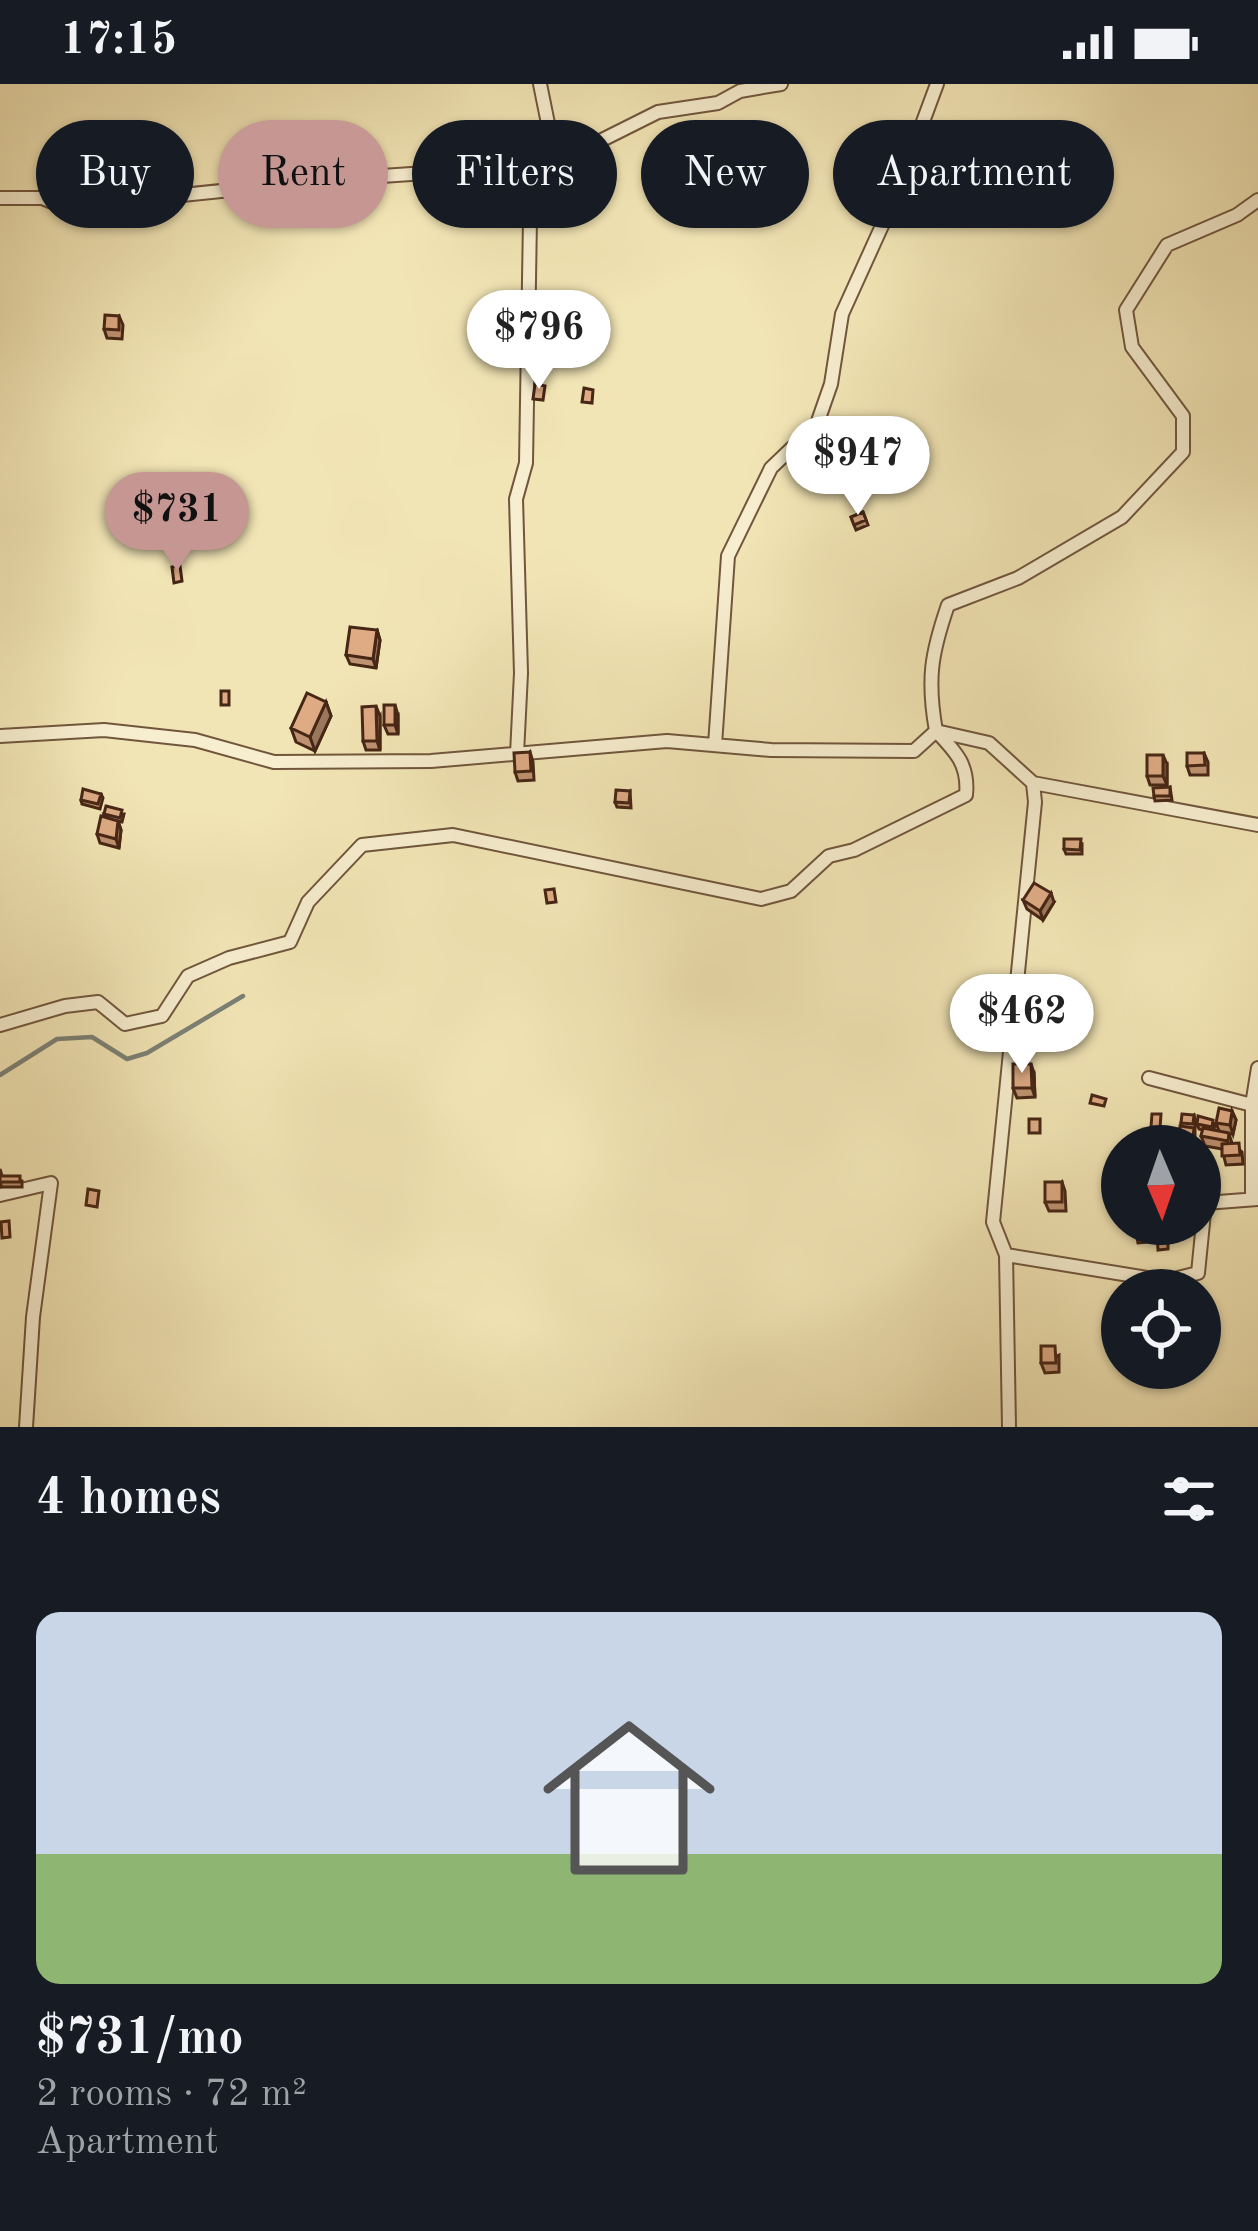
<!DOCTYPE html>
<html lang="en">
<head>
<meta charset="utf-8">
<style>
  :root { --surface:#171b24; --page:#20242c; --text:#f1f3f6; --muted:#9ea1a6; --accent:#c59692 }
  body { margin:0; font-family:"Old Standard TT",serif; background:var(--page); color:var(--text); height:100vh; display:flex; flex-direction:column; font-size:45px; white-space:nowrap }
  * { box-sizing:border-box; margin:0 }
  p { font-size:39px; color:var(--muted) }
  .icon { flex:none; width:66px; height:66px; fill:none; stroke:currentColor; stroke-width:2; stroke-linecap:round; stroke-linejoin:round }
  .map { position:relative; height:1343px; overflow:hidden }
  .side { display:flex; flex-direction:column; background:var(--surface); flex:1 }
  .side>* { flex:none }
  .banner { position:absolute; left:36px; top:36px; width:1188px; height:108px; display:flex; gap:24px }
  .needle { width:78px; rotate:178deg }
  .tools { position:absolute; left:1101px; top:1041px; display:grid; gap:24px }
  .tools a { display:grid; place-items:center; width:120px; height:120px; border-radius:50%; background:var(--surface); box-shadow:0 3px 9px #0004; font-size:60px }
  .price { position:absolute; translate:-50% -102px; padding:0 27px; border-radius:42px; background:#fff; color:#222; font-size:39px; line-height:78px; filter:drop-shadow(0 3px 6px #0008) }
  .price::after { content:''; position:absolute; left:50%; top:72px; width:36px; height:27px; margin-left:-18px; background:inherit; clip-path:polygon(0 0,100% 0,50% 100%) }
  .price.active { background:var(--accent); color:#111 }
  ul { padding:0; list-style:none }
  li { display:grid; align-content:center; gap:24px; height:636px; padding:0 36px }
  li span { display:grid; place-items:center; height:372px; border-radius:24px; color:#555 }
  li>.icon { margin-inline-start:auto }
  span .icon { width:216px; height:216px; fill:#fffc; stroke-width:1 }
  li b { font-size:51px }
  h2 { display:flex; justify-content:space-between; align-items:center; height:144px; padding:0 36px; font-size:51px }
  .pill { padding:0 42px; border-radius:54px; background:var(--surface); box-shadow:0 3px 9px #0004; font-size:42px; line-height:108px }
  .pill.active { background:var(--accent); color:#111 }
  .status { display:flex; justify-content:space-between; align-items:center; height:84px; padding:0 60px; background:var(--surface); direction:ltr }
  .status svg { height:33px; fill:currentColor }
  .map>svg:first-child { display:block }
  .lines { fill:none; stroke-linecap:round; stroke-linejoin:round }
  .stream { stroke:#7b8176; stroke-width:4.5 }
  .minor-casing { stroke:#71563d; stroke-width:16 }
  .minor { stroke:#f7eecf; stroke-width:12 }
  .wall { fill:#bf9372; stroke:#462615; stroke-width:3 }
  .shaded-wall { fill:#9b785d; stroke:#462615; stroke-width:3 }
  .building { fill:#deab85; stroke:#462615; stroke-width:3 }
</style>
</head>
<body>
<div class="status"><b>17:15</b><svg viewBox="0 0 49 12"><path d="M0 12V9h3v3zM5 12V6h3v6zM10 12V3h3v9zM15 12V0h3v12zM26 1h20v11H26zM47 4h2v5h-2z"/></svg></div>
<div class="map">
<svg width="1258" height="1343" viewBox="0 0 1258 1343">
  <rect width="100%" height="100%" fill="#f2e5b5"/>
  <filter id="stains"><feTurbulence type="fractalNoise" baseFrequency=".00167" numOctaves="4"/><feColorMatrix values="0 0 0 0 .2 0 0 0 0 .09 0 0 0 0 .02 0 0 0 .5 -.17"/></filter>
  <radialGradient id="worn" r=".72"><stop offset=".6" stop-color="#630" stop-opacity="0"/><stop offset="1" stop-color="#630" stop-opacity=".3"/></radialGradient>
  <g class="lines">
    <path class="stream" d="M 0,991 L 57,955 L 92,953 L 127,975 L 147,969 L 243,912"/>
    <g class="minor-casing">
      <path id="minor" d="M 540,0 L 556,79
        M 0,114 L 42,114 L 65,123 L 338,95 L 543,81
        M 1258,116 L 1237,131 L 1167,161 L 1126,226 L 1132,263 L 1183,332 L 1183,368 L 1122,433 L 1018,494 L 948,521 C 931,570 927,596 936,647 L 989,659 L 1033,699 L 1258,741
        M 0,652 L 104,646 L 195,656 L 274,678 L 431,677 L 667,657 L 771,666 L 914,667 L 936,647 C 956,668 969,681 966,711 L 854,766 L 829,772 L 791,807 L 761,815 L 453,751 L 362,761 L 308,818 L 290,858 L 229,874 L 188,892 L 162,932 L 125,940 L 98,918 L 65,922 L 0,941
        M 715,661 L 728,472 L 771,384 L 817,340 L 831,300 L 842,230 L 895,113 L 937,0
        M 517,670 L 521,589 L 516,415 L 526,379 L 530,135 L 543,81 L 556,79 L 658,28 L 718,19 L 740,7 L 781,0
        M 1149,994 L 1252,1021
        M 0,1111 L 51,1099 L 33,1233 L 26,1343
        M 1252,1114 L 1252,1021 L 1258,984
        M 1006,1171 L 1166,1197 L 1198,1189 L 1205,1119 L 1258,1115
        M 1009,1343 L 1006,1171 L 993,1138 L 1035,718 L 1033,699"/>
    </g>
    <use href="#minor" class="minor"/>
  </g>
  <path class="wall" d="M 119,232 L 123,241 L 122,255 L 107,254 L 104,245 Z
    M 863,428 L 868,441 L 856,446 L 851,433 Z
    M 377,546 L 380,556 L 376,584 L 350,580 L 346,571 Z
    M 326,618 L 331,632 L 315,667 L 296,658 L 291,644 Z
    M 398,631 L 398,650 L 388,650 L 384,641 Z
    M 380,632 L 380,666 L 366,666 L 363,657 Z
    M 530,668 L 533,678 L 534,696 L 518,697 L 515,688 Z
    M 1204,669 L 1208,678 L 1208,691 L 1190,691 L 1187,682 Z
    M 1167,680 L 1167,701 L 1150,701 L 1147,692 Z
    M 1170,703 L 1172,716 L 1155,717 L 1154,712 Z
    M 630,707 L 631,724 L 617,723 L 615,718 Z
    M 101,710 L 103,714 L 100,725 L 82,720 L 81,716 Z
    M 104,730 L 124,730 L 122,738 L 118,737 L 121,746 L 119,764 L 100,759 L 97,750 L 106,734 Z
    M 1082,760 L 1082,770 L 1066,770 L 1064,765 Z
    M 1023,816 L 1054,818 L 1043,836 L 1027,825 Z
    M 1034,989 L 1035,1013 L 1017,1014 L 1013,1004 Z
    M 1232,1027 L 1236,1036 L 1233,1050 L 1229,1050 L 1232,1059 L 1242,1068 L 1243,1080 L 1226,1081 L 1222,1065 L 1205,1062 L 1201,1052 L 1203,1046 L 1199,1045 L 1197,1040 L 1215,1040 L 1214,1046 L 1219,1047 L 1216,1039 Z
    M 1194,1031 L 1195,1036 L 1195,1058 L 1179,1054 L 1182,1043 L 1181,1039 Z
    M 0,1085 L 2,1092 L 22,1097 L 22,1103 L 1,1103 Z
    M 1062,1098 L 1065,1107 L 1066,1127 L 1049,1127 L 1045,1118 Z
    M 1148,1140 L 1151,1158 L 1138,1159 L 1137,1154 Z
    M 1059,1271 L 1059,1288 L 1045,1289 L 1041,1279 Z"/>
  <path class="shaded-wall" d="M 377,546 L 380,556 L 376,584 L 373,575 Z
    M 326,618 L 331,632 L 315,667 L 310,653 Z
    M 395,621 L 398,631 L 398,650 L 395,641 Z
    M 376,622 L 380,632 L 380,666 L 377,657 Z
    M 1163,671 L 1167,680 L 1167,701 L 1163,692 Z
    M 118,737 L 121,746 L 119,764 L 116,755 Z
    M 1051,809 L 1054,818 L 1043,836 L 1040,827 Z
    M 1031,980 L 1034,989 L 1035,1013 L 1032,1004 Z
    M 1232,1027 L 1236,1036 L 1233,1050 L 1230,1041 Z"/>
  <path class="building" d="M 896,102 L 904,105 L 899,120 L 892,118 Z
    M 851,114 L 860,114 L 861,129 L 852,129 Z
    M 105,231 L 119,232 L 119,246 L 104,245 Z
    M 535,300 L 545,302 L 543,316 L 533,315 Z
    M 584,304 L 593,306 L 592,319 L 582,318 Z
    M 863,428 L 866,436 L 854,441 L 851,433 Z
    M 180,482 L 182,497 L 174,499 L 172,483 Z
    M 350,543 L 377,546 L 373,575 L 346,571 Z
    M 221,607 L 229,607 L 229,621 L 221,621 Z
    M 307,609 L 326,618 L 310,653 L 291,644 Z
    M 384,621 L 395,621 L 395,641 L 384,641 Z
    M 376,622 L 377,657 L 363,657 L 362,623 Z
    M 530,668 L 531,687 L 515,688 L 514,669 Z
    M 1187,669 L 1204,669 L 1205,681 L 1187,682 Z
    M 1147,671 L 1163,671 L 1163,692 L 1147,692 Z
    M 1170,703 L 1170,712 L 1154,712 L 1153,704 Z
    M 83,705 L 101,710 L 98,720 L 81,716 Z
    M 616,706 L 630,707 L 629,719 L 615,718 Z
    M 106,722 L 122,726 L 120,734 L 104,730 Z
    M 101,732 L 118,737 L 116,755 L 97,750 Z
    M 1064,755 L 1081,755 L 1080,766 L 1064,765 Z
    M 1034,799 L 1051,809 L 1040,827 L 1023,816 Z
    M 554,805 L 556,818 L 547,819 L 545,806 Z
    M 1013,980 L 1031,980 L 1032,1004 L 1013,1004 Z
    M 1092,1011 L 1106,1015 L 1104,1022 L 1090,1019 Z
    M 1219,1024 L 1232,1027 L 1230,1041 L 1216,1039 Z
    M 1152,1030 L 1161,1030 L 1160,1044 L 1151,1043 Z
    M 1182,1030 L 1194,1031 L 1193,1040 L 1181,1039 Z
    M 1198,1032 L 1213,1036 L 1212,1043 L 1197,1040 Z
    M 1029,1035 L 1040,1035 L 1040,1049 L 1029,1049 Z
    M 1180,1042 L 1194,1044 L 1193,1053 L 1186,1052 L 1185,1062 L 1169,1062 L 1170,1053 L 1179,1054 Z
    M 1203,1044 L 1229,1049 L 1228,1057 L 1201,1052 Z
    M 1239,1059 L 1240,1071 L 1222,1072 L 1222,1060 Z
    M 0,1092 L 20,1092 L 20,1098 L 0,1098 Z
    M 1045,1098 L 1062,1098 L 1062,1118 L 1045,1118 Z
    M 88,1105 L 99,1107 L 97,1123 L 86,1121 Z
    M 9,1137 L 10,1153 L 2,1154 L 1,1138 Z
    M 1135,1140 L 1148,1140 L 1149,1153 L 1137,1154 Z
    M 1168,1149 L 1168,1165 L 1158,1166 L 1157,1150 Z
    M 1041,1262 L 1055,1262 L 1056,1279 L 1041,1279 Z"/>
  <rect width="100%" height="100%" filter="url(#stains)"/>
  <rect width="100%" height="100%" fill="url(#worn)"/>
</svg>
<div class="tools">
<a><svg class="needle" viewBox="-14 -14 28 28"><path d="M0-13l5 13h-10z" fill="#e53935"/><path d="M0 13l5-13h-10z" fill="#9ea1a6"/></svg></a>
<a><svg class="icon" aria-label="locate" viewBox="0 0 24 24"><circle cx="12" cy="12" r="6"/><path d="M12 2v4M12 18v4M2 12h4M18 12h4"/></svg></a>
</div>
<b class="price" style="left:539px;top:308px">$796</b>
<b class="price" style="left:858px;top:434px">$947</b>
<b class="price active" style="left:177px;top:490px">$731</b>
<b class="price" style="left:1022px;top:992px">$462</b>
<div class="banner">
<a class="pill">Buy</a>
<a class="pill active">Rent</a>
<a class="pill">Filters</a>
<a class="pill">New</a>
<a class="pill">Apartment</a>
</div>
</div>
<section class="side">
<h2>4 homes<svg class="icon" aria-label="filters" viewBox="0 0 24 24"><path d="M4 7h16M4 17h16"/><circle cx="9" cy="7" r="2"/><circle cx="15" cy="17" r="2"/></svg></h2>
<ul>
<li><span style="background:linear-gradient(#c9d6e8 65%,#8fb573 0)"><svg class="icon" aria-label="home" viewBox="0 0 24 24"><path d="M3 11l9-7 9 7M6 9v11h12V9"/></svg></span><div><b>$731/mo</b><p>2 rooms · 72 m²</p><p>Apartment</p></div></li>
</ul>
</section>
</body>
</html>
